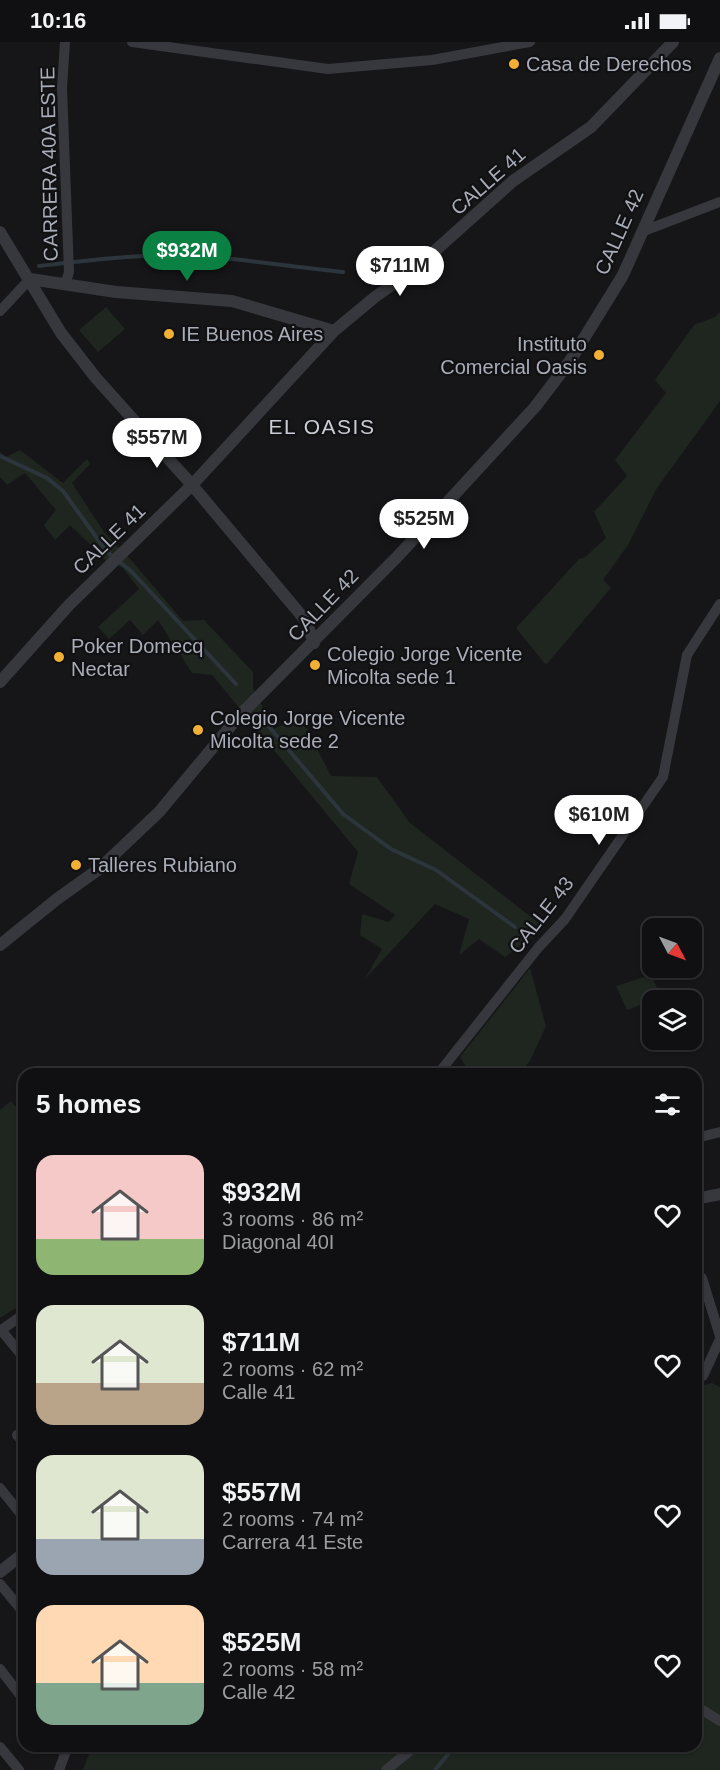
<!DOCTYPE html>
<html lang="en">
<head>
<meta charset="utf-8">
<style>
  :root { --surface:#101012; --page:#19191b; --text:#f1f3f6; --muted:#9c9d9f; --line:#303032; --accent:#0b8043 }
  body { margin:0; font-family:Helvetica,sans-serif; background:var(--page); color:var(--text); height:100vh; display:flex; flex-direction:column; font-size:22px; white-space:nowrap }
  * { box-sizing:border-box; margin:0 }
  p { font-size:20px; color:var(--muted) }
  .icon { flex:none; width:33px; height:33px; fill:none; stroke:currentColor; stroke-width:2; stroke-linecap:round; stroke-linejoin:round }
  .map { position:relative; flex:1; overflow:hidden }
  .side { position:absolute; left:18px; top:1026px; width:684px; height:684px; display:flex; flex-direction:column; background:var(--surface); border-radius:18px; box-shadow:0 2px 4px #0004,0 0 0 2px var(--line) }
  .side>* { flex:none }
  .needle { width:39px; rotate:131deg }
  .tools { position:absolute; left:642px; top:876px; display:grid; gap:12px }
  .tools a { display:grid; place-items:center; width:60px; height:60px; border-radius:12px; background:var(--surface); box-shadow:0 2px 4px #0004,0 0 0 2px var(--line); font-size:30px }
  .price { position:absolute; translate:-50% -51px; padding:0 14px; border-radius:21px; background:#fff; color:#222; font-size:20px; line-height:39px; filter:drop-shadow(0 2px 3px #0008) }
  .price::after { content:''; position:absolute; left:50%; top:36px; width:18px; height:14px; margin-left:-9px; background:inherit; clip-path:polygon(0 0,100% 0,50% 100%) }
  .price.current { background:var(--accent); color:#fff }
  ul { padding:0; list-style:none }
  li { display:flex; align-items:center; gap:18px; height:150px; padding:0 18px }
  li span { display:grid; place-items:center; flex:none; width:168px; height:120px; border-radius:18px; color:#555 }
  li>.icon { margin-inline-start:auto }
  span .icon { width:72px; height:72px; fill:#fffc; stroke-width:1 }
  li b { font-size:26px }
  h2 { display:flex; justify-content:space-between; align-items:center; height:72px; padding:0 18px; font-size:26px }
  .status { display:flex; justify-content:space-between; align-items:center; height:42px; padding:0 30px; background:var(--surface); direction:ltr }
  .status svg { height:16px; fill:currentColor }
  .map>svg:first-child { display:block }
  .green { fill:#1e261f }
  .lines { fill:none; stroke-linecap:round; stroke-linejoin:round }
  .stream { stroke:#2c353c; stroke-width:4 }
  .minor { stroke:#37383d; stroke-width:10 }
  .tertiary { stroke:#37383d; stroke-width:12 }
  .poi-dot { fill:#f2b134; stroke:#111113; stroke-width:2 }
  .labels { text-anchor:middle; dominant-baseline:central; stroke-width:4.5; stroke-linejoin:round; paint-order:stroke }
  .poi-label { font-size:20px; fill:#a8adb8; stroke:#111113; text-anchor:start }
  .street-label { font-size:20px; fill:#a8adb8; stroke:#111113 }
  .neighbourhood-label { font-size:21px; letter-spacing:1.5px; fill:#c9ccd4; stroke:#111113 }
</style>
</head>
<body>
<div class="status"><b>10:16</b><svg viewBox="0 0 49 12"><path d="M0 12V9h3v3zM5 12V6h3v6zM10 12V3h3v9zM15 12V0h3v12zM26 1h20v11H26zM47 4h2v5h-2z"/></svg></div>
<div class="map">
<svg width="720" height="1728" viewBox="0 0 720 1728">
  <rect width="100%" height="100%" fill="#161618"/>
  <path class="green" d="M 106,265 L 125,287 L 98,310 L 79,288 Z
    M 720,270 L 720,359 L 657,446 L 628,503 L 603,538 L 611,546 L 546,623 L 516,586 L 579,517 L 585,515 L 606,496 L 594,470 L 627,434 L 615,418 L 666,351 L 655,338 L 694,283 L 715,275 Z
    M 20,408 L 63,441 L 87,417 L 90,422 L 72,441 L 104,490 L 132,519 L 183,579 L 204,578 L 253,630 L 253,646 L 274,687 L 300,673 L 331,734 L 377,735 L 410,781 L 544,885 L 505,915 L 479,897 L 459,913 L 469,877 L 435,862 L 365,937 L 382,907 L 360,893 L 362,872 L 389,880 L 395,873 L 349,842 L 358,810 L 212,633 L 192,631 L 158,578 L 143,593 L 130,578 L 109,597 L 98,585 L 139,547 L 123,526 L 107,519 L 70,483 L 55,498 L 44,483 L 56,468 L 25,431 L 7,443 L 0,435 L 0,410 L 6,415 Z
    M 530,926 L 546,984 L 530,1019 L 519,1032 L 470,1032 L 460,1015 Z
    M 651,933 L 661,955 L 627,968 L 616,944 Z
    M 11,1059 L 24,1074 L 24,1261 L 0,1276 L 0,1068 Z
    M 712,1341 L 720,1345 L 720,1728 L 83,1728 L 92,1704 L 696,1704 L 696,1345 Z"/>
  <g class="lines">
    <path class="stream" d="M 39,224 C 99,217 162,209 223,216 C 263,220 303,226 343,230
      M 0,414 L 47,436 L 63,449 L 107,510 L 131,529 L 236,642
      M 265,680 L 343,772 L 391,807 L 436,828 L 515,885
      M 435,1728 L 455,1704"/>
    <path class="minor" d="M 65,0 L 62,46 L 69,230 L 65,243
      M 132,0 L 328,27 L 432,18 L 530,0
      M 641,190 L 720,160
      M 0,269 L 30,237
      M 438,1032 L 538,906 L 565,877 L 663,735 L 687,613 L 720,562
      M 696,1096 L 720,1090
      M 702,1236 L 720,1294
      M 1,1288 L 24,1316
      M 0,1289 L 24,1272
      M 696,1336 L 703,1334 L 720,1297
      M 17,1393 L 24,1401
      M 0,1446 L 24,1476
      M 0,1542 L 24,1571
      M 0,1627 L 24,1658
      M 696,1664 L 720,1679
      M 0,1705 L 19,1728
      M 59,1728 L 68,1704
      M 386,1728 L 416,1704"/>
    <path class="tertiary" d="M 0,190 L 61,291 L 96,336 L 192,443 L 306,579 L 314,601
      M 30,237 L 116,250 L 232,259 L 334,289
      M 0,640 L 69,563 L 192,443 L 334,289 L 375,255 L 418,224 L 513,139 L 591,85 L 673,0
      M 0,903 L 57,857 L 99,827 L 159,770 L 239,674 L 398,514 L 535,365 L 570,319 L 623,233 L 720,16
      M 696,1157 L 720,1152
      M 0,1530 L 24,1511"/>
  </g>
  <g class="poi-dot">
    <circle cx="514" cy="22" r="6"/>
    <circle cx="169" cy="292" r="6"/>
    <circle cx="599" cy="313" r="6"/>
    <circle cx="59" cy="615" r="6"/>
    <circle cx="315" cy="623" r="6"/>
    <circle cx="198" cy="688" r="6"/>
    <circle cx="76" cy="823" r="6"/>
  </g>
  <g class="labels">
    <g class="poi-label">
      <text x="526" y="22">Casa de Derechos</text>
      <text x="181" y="292">IE Buenos Aires</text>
      <text x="587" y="302" text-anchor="end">Instituto<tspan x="587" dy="23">Comercial Oasis</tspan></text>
      <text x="71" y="604">Poker Domecq<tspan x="71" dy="23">Nectar</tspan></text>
      <text x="327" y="612">Colegio Jorge Vicente<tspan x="327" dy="23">Micolta sede 1</tspan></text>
      <text x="210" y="676">Colegio Jorge Vicente<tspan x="210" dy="23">Micolta sede 2</tspan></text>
      <text x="88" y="823">Talleres Rubiano</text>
    </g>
    <g class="street-label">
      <text transform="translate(49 122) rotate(-91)">CARRERA 40A ESTE</text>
      <text transform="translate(488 139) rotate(-41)">CALLE 41</text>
      <text transform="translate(619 190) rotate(-66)">CALLE 42</text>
      <text transform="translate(109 497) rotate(-44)">CALLE 41</text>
      <text transform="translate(323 563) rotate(-46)">CALLE 42</text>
      <text transform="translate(541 873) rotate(-52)">CALLE 43</text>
    </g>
    <g class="neighbourhood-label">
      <text x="322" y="384">EL OASIS</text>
    </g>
  </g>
</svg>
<div class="tools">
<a><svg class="needle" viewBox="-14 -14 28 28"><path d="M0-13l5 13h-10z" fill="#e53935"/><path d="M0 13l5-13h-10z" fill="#9c9d9f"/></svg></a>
<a><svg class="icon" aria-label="layers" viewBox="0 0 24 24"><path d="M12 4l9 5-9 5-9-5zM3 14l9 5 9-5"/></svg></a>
</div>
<b class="price current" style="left:187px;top:240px">$932M</b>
<b class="price" style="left:400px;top:255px">$711M</b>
<b class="price" style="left:157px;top:427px">$557M</b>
<b class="price" style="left:424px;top:508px">$525M</b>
<b class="price" style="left:599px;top:804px">$610M</b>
<section class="side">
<h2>5 homes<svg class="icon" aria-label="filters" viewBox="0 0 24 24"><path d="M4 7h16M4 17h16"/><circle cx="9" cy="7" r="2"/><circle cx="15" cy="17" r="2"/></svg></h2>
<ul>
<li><span style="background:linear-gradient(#f6c9c9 70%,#8fb573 0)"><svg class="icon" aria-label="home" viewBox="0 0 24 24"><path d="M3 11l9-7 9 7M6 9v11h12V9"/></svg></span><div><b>$932M</b><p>3 rooms · 86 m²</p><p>Diagonal 40I</p></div><svg class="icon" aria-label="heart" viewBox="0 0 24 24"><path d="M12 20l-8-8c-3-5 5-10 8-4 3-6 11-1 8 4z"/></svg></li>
<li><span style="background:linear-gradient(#dfe7d0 65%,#b9a48a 0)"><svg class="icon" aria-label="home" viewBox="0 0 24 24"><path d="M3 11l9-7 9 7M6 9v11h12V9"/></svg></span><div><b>$711M</b><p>2 rooms · 62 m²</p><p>Calle 41</p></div><svg class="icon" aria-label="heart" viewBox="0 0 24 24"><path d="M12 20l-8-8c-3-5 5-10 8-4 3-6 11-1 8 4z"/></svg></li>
<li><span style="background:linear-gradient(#dfe7d0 70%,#9aa5b1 0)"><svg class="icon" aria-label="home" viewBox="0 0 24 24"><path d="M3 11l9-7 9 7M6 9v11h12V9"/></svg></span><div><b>$557M</b><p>2 rooms · 74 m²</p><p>Carrera 41 Este</p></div><svg class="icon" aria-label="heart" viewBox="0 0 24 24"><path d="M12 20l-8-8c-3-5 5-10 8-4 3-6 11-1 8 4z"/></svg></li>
<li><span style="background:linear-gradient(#ffd9b3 65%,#7fa58c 0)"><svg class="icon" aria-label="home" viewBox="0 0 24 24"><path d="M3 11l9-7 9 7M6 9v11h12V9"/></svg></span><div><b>$525M</b><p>2 rooms · 58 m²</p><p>Calle 42</p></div><svg class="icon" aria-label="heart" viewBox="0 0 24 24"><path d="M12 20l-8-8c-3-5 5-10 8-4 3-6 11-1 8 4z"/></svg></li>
</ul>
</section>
</div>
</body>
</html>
